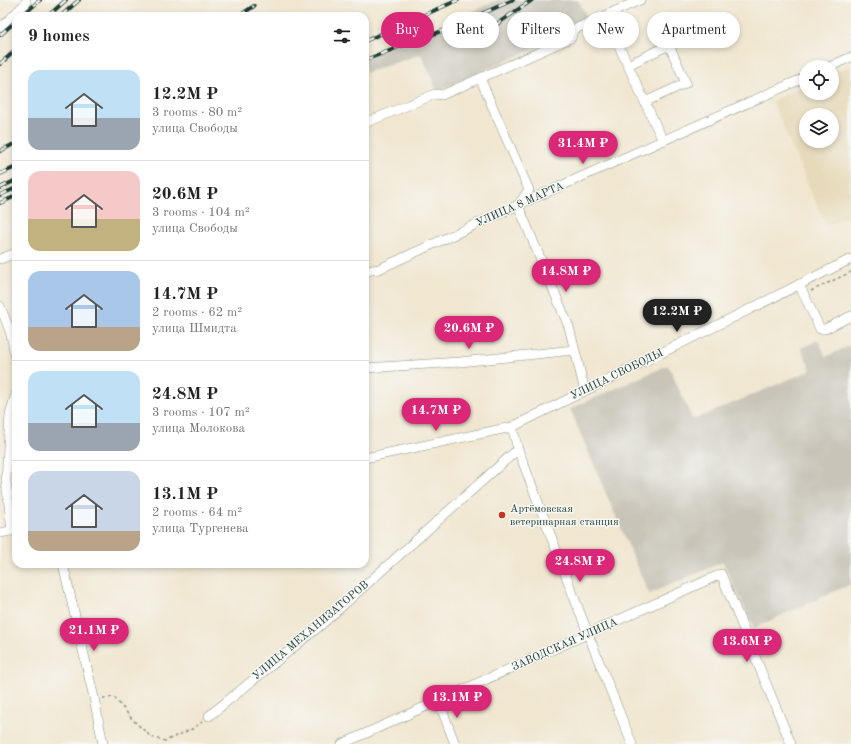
<!DOCTYPE html>
<html lang="en">
<head>
<meta charset="utf-8">
<style>
  :root { --surface:#fff; --page:#f6f6f6; --text:#222; --muted:#767676; --line:#e0e0e0; --accent:#db2777 }
  body { margin:0; font-family:"Old Standard TT",serif; background:var(--page); color:var(--text); height:100vh; display:flex; flex-direction:column; font-size:15px; white-space:nowrap }
  * { box-sizing:border-box; margin:0 }
  p { font-size:13px; color:var(--muted) }
  .icon { flex:none; width:22px; height:22px; fill:none; stroke:currentColor; stroke-width:2; stroke-linecap:round; stroke-linejoin:round }
  .map { position:relative; flex:1; overflow:hidden }
  .side { position:absolute; left:12px; top:12px; width:357px; height:556px; display:flex; flex-direction:column; background:var(--surface); border-radius:12px; box-shadow:0 2px 6px #0003 }
  .side>* { flex:none }
  .guide { position:absolute; left:381px; top:12px; width:380px; height:36px; display:flex; gap:8px }
  .tools { position:absolute; left:799px; top:60px; display:grid; gap:8px }
  .tools a { display:grid; place-items:center; width:40px; height:40px; border-radius:50%; background:var(--surface); box-shadow:0 2px 6px #0003; font-size:20px }
  .price { position:absolute; translate:-50% -34px; padding:0 9px; border-radius:14px; background:var(--accent); color:#fff; font-size:13px; line-height:26px; filter:drop-shadow(0 1px 2px #0008) }
  .price::after { content:''; position:absolute; left:50%; top:24px; width:12px; height:9px; margin-left:-6px; background:inherit; clip-path:polygon(0 0,100% 0,50% 100%) }
  .price.on { background:#222; color:#fff }
  ul { padding:0; list-style:none }
  li { display:flex; align-items:center; gap:12px; height:100px; padding:0 16px }
  li+li { border-top:1px solid var(--line) }
  li span { display:grid; place-items:center; flex:none; width:112px; height:80px; border-radius:12px; color:#555 }
  li>.icon { margin-inline-start:auto }
  span .icon { width:48px; height:48px; fill:#fffc; stroke-width:1 }
  li b { font-size:17px }
  h2 { display:flex; justify-content:space-between; align-items:center; height:48px; padding:0 16px; font-size:17px }
  .tag { padding:0 14px; border-radius:18px; background:var(--surface); box-shadow:0 2px 6px #0003; font-size:14px; line-height:36px }
  .tag.on { background:var(--accent); color:#fff }
  .map>svg:first-child { display:block }
  .built { fill:#e7daba; fill-rule:evenodd }
  .industrial { fill:#c8c4b8 }
  .lines { fill:none; stroke-linecap:round; stroke-linejoin:round }
  .minor-casing { stroke:#889282; stroke-width:10 }
  .path { stroke:#889282; stroke-width:1.5; stroke-dasharray:3 3; stroke-linecap:butt }
  .minor { stroke:#fff; stroke-width:9 }
  .rail-casing { stroke:#1f3d34; stroke-width:4 }
  .rail { stroke:#f6f6f2; stroke-width:2.5; stroke-dasharray:8; stroke-linecap:butt }
  .poi-dot { fill:#c8321e; stroke:#f6f6f2; stroke-width:1.5 }
  .labels { text-anchor:middle; dominant-baseline:central; stroke-width:3; stroke-linejoin:round; paint-order:stroke }
  .street-label { font-size:11px; fill:#1f3d34; stroke:#f6f6f2 }
  .poi-label { font-size:11px; fill:#1f3d34; stroke:#f6f6f2; text-anchor:start }
</style>
</head>
<body>
<div class="map">
<svg width="851" height="744" viewBox="0 0 851 744">
  <rect width="100%" height="100%" fill="#f6f6f2"/>
  <filter id="ink" filterUnits="userSpaceOnUse"><feTurbulence type="fractalNoise" baseFrequency=".025" numOctaves="2"/><feDisplacementMap in="SourceGraphic" scale="8" xChannelSelector="R" yChannelSelector="G"/><feConvolveMatrix kernelMatrix="1 2 1 2 8 2 1 2 1" color-interpolation-filters="sRGB"/></filter>
  <filter id="wash" filterUnits="userSpaceOnUse"><feTurbulence type="fractalNoise" baseFrequency=".012" numOctaves="4" result="noise"/><feDisplacementMap in="SourceGraphic" scale="16" xChannelSelector="R" yChannelSelector="G"/><feGaussianBlur stdDeviation="0.9" result="paint"/><feColorMatrix in="noise" values="0 0 0 0 0 0 0 0 0 0 0 0 0 0 0 0 0 1.4 0 .05"/><feComposite in="paint" operator="in"/></filter>
  <g filter="url(#wash)">
    <rect width="100%" height="100%" fill="#f1e7d1"/>
    <path class="built" d="M 851,65 L 851,215 L 826,226 L 772,101 L 806,85 L 806,93 L 832,93 L 832,73 ZM 806,115 L 832,115 L 832,141 L 806,141 Z"/>
    <path class="industrial" d="M 497,0 L 578,0 L 587,17 L 565,29 L 566,35 L 437,91 L 421,54 L 365,73 L 365,56 L 426,34 Z
      M 818,340 L 826,357 L 851,345 L 851,584 L 754,628 L 723,562 L 649,594 L 570,409 L 668,365 L 693,420 L 811,370 L 801,348 Z"/>
  </g>
  <g filter="url(#ink)">
    <g class="lines">
      <g class="minor-casing">
        <path id="minor" d="M 605,16 L 663,141
          M 0,29 L 26,3 L 26,0
          M 628,65 L 669,45 L 686,83 L 645,102
          M 829,67 L 851,57
          M 480,78 L 529,190 L 518,205 L 569,327 L 585,391
          M 365,123 L 435,94 L 442,95 L 571,38 L 573,30 L 640,0
          M 0,259 L 16,253
          M 365,271 L 379,269 L 518,205 L 806,77
          M 799,284 L 820,329 L 825,329 L 851,316
          M 0,306 L 10,331 L 16,358
          M 365,368 L 460,362 L 574,350
          M 512,427 L 518,449 L 588,634 L 632,744
          M 365,458 L 512,427 L 851,259
          M 12,530 L 6,481 L 10,414 L 16,394
          M 0,533 L 16,530
          M 63,564 L 94,698 L 103,744
          M 439,702 L 455,744
          M 209,716 L 322,624 L 518,449
          M 342,744 L 721,574 L 791,744"/>
      </g>
      <path class="path" d="M 811,291 L 851,272
        M 103,698 L 114,697 L 132,719 L 151,737 L 165,741 L 192,729 L 202,722"/>
      <use href="#minor" class="minor"/>
      <g class="rail-casing">
        <path id="rail" d="M 22,16 L 40,0
          M 48,16 L 66,0
          M 61,16 L 79,0
          M 239,16 L 254,6
          M 0,35 L 16,21
          M 481,35 L 532,0
          M 365,41 L 458,0
          M 365,60 L 447,29 L 513,0
          M 0,64 L 16,50
          M 0,151 L 16,143
          M 0,174 L 16,167
          M 0,188 L 16,180
          M 0,195 L 16,188
          M 0,203 L 16,196"/>
      </g>
      <use href="#rail" class="rail"/>
    </g>
  </g>
  <circle class="poi-dot" cx="502" cy="515" r="4"/>
  <g class="labels">
    <g class="street-label">
      <text transform="translate(520 205) rotate(-24)">УЛИЦА 8 МАРТА</text>
      <text transform="translate(617 375) rotate(-26)">УЛИЦА СВОБОДЫ</text>
      <text transform="translate(311 631) rotate(-40)">УЛИЦА МЕХАНИЗАТОРОВ</text>
      <text transform="translate(565 645) rotate(-24)">ЗАВОДСКАЯ УЛИЦА</text>
    </g>
    <g class="poi-label">
      <text x="510" y="509">Артёмовская<tspan x="510" dy="13">ветеринарная станция</tspan></text>
    </g>
  </g>
</svg>
<div class="tools">
<a><svg class="icon" aria-label="locate" viewBox="0 0 24 24"><circle cx="12" cy="12" r="6"/><path d="M12 2v4M12 18v4M2 12h4M18 12h4"/></svg></a>
<a><svg class="icon" aria-label="layers" viewBox="0 0 24 24"><path d="M12 4l9 5-9 5-9-5zM3 14l9 5 9-5"/></svg></a>
</div>
<b class="price" style="left:583px;top:165px">31.4M ₽</b>
<b class="price" style="left:566px;top:293px">14.8M ₽</b>
<b class="price on" style="left:677px;top:333px">12.2M ₽</b>
<b class="price" style="left:469px;top:350px">20.6M ₽</b>
<b class="price" style="left:436px;top:432px">14.7M ₽</b>
<b class="price" style="left:580px;top:583px">24.8M ₽</b>
<b class="price" style="left:94px;top:652px">21.1M ₽</b>
<b class="price" style="left:747px;top:663px">13.6M ₽</b>
<b class="price" style="left:457px;top:719px">13.1M ₽</b>
<div class="guide">
<a class="tag on">Buy</a>
<a class="tag">Rent</a>
<a class="tag">Filters</a>
<a class="tag">New</a>
<a class="tag">Apartment</a>
</div>
<section class="side">
<h2>9 homes<svg class="icon" aria-label="filters" viewBox="0 0 24 24"><path d="M4 7h16M4 17h16"/><circle cx="9" cy="7" r="2"/><circle cx="15" cy="17" r="2"/></svg></h2>
<ul>
<li><span style="background:linear-gradient(#bfe0f5 60%,#9aa5b1 0)"><svg class="icon" aria-label="home" viewBox="0 0 24 24"><path d="M3 11l9-7 9 7M6 9v11h12V9"/></svg></span><div><b>12.2M ₽</b><p>3 rooms · 80 m²</p><p>улица Свободы</p></div></li>
<li><span style="background:linear-gradient(#f6c9c9 60%,#c2b280 0)"><svg class="icon" aria-label="home" viewBox="0 0 24 24"><path d="M3 11l9-7 9 7M6 9v11h12V9"/></svg></span><div><b>20.6M ₽</b><p>3 rooms · 104 m²</p><p>улица Свободы</p></div></li>
<li><span style="background:linear-gradient(#a9c7e8 70%,#b9a48a 0)"><svg class="icon" aria-label="home" viewBox="0 0 24 24"><path d="M3 11l9-7 9 7M6 9v11h12V9"/></svg></span><div><b>14.7M ₽</b><p>2 rooms · 62 m²</p><p>улица Шмидта</p></div></li>
<li><span style="background:linear-gradient(#bfe0f5 65%,#9aa5b1 0)"><svg class="icon" aria-label="home" viewBox="0 0 24 24"><path d="M3 11l9-7 9 7M6 9v11h12V9"/></svg></span><div><b>24.8M ₽</b><p>3 rooms · 107 m²</p><p>улица Молокова</p></div></li>
<li><span style="background:linear-gradient(#c9d6e8 75%,#b9a48a 0)"><svg class="icon" aria-label="home" viewBox="0 0 24 24"><path d="M3 11l9-7 9 7M6 9v11h12V9"/></svg></span><div><b>13.1M ₽</b><p>2 rooms · 64 m²</p><p>улица Тургенева</p></div></li>
</ul>
</section>
</div>
</body>
</html>
